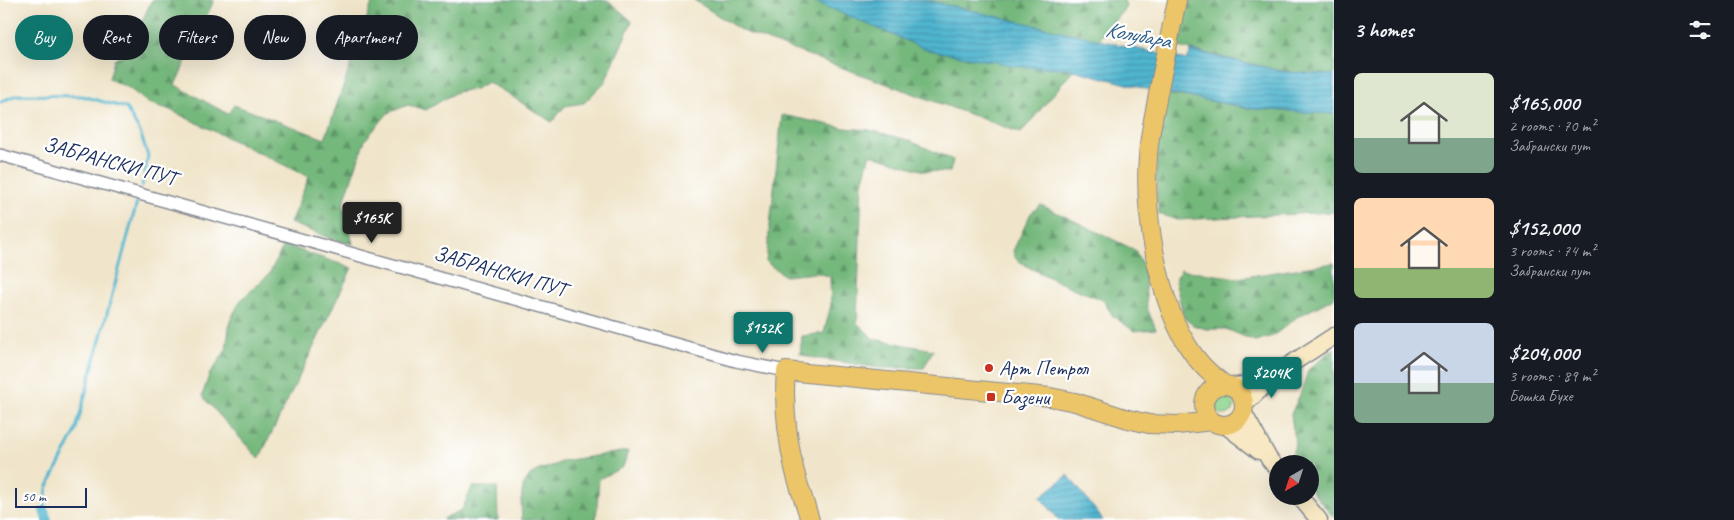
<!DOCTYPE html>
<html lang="en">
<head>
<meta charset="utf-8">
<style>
  :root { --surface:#171b24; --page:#242831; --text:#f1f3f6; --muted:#9ea1a6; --accent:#0f766e }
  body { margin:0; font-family:Caveat,sans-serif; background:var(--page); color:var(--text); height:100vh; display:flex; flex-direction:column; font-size:19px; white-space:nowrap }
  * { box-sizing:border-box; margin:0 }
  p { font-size:16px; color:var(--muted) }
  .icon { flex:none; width:28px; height:28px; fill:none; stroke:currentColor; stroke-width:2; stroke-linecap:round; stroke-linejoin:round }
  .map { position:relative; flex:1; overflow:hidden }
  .side { display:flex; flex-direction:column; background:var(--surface); width:400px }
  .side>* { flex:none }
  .banner { position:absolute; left:15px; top:15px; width:475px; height:45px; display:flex; gap:10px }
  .needle { width:32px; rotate:219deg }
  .tools { position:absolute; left:1269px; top:455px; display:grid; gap:10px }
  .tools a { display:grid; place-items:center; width:50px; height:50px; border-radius:50%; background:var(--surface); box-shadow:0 5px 20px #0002; font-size:25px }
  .scale { position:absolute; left:15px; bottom:12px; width:72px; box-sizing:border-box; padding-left:5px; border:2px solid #1b2f5e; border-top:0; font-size:14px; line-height:18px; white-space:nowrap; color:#1b2f5e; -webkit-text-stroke:4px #fff; paint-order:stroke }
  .price { position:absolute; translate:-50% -42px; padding:0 11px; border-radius:5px; background:var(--accent); color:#fff; font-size:16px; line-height:32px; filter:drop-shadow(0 1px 2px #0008) }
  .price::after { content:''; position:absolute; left:50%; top:30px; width:15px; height:11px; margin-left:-8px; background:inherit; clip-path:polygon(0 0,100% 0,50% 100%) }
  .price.active { background:#222; color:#fff }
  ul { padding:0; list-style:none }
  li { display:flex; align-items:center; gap:15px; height:125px; padding:0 20px }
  li span { display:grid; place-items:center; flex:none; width:140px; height:100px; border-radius:8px; color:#555 }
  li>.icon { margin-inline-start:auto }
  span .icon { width:60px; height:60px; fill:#fffc; stroke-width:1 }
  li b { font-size:21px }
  h2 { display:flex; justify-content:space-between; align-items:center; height:60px; padding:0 20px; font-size:21px }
  .chip { padding:0 18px; border-radius:22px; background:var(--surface); box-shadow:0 5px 20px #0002; font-size:18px; line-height:45px }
  .chip.active { background:var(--accent); color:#fff }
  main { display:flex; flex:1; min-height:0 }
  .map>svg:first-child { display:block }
  .grass { fill:url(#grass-tufts); stroke:#568378 }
  .forest { fill:url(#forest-firs); stroke:#48746c }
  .water { fill:url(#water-rules); stroke:#367296 }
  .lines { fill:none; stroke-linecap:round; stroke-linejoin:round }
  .stream { stroke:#50b5cf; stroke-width:3 }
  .canal { stroke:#50b5cf; stroke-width:10 }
  .street-casing { stroke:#868a94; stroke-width:14 }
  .secondary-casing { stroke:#868a94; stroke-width:19 }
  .primary-casing { stroke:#868a94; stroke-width:20 }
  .street { stroke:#fff; stroke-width:11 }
  .secondary { stroke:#f8e8c3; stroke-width:16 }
  .primary { stroke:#edc569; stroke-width:18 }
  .poi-dot { fill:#c8321e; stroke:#fff; stroke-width:2 }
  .labels { text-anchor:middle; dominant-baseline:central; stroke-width:4.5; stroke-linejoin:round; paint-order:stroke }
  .street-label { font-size:21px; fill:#1b2f5e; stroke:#fff }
  .poi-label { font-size:21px; fill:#1b2f5e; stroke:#fff; text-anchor:start }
  .water-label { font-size:22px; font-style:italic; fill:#2e5e86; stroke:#fff }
</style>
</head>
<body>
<main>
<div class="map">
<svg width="1334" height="520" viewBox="0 0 1334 520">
  <defs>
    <pattern id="grass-tufts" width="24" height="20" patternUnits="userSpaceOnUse" patternTransform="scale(1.25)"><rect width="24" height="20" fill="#91d791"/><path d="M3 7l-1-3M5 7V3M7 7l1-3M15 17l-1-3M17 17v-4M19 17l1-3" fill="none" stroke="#7cb97f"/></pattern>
    <pattern id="forest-firs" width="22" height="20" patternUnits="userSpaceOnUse" patternTransform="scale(1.25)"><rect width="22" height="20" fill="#74b87b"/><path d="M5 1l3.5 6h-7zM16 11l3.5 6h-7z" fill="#5e9668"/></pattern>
    <pattern id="water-rules" width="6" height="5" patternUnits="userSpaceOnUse" patternTransform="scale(1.25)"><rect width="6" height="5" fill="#50b5cf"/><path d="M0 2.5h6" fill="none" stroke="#4294ab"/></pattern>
  </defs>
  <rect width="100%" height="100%" fill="#fff"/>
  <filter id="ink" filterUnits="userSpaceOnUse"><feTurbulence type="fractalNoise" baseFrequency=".02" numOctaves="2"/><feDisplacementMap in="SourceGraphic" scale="10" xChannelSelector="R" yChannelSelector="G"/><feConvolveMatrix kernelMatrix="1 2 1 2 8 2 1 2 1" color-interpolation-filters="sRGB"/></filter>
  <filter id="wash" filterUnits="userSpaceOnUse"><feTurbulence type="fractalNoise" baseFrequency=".0096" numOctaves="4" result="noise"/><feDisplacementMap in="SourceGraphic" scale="20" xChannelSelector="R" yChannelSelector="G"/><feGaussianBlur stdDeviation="1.12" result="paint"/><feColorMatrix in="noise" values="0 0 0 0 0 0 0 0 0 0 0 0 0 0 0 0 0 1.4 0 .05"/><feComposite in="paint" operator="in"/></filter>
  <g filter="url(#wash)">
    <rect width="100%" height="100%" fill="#f0e5ca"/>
    <path class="grass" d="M1214 405a10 10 0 1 1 20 0a10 10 0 1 1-20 0Z"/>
    <path class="forest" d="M 152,0 L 214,0 L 175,85 L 228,114 L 234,105 L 325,139 L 373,0 L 607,0 L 632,21 L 605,82 L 584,103 L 565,106 L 552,122 C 530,109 510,94 488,82 L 475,89 L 456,92 L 426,110 L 408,105 L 388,113 L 365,140 L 343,204 L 353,244 L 332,239 L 290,223 L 309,177 L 168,109 L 148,103 L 129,88 L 109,79 L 114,60 L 126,53 Z
      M 694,0 L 1124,0 L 1126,7 L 1021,133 L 742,31 Z
      M 1190,0 L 1334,0 L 1334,75 L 1286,72 L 1178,47 L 1175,42 Z
      M 1166,93 L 1255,109 L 1334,114 L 1334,212 L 1177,220 L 1159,214 C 1152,173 1160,133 1166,93 Z
      M 782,115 L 845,128 L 870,130 L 908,140 L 953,160 L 950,172 L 924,171 L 870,154 L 862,183 L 857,323 L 874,339 L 933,350 L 924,368 L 880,368 L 809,357 L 800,354 L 802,336 L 824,333 L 831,305 L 830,276 L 815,273 L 785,276 L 766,262 Z
      M 1041,205 L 1135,250 L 1144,268 L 1147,308 L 1156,329 L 1134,331 L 1113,316 L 1103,300 L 1065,285 L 1030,268 L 1016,259 L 1013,251 L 1031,213 Z
      M 284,245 L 352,268 L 259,459 L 202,396 L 209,375 L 226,350 L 230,321 L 240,301 L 269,274 Z
      M 1334,263 L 1334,298 L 1297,317 L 1273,336 L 1255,341 L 1226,329 L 1206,329 L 1193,325 L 1184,318 L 1176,285 L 1176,278 L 1181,270 L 1238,278 Z
      M 1334,348 L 1334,518 L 1310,489 L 1310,464 L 1290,464 L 1295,444 L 1291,414 L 1302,390 L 1308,370 Z
      M 628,451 L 623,467 L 599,479 L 596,520 L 522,520 C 521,506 519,483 532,474 C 541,467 553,468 562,461 Z
      M 472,487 L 497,487 L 498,520 L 443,520 L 444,518 L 462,510 Z"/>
    <path class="water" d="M 811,0 L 925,0 L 1187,60 L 1191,51 L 1286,72 L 1334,75 L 1334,114 L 1255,109 L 1146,89 L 1066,68 L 1023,67 L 928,50 Z
      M 1068,475 L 1103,520 L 1059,520 L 1040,497 Z"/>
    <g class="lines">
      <path class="stream" d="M 0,102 L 17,95 L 82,96 L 126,108 L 140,132 L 148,156 L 142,186
        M 44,511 L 47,488 L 75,433 L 137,202"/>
      <path class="canal" d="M 44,511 L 47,520"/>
    </g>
  </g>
  <g filter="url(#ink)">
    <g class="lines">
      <g class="street-casing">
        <path id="street" d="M 0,155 L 736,361 L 786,371"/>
      </g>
      <g class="secondary-casing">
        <path id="secondary" d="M 1232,387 L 1252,383 L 1268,376
          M 1244,405 L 1277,373 L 1334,336
          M 1243,412 L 1269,459 L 1278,470
          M 1225,425 L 1259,451
          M 1299,496 L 1319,520"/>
      </g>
      <g class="primary-casing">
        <path id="primary" d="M 1177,0 C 1171,30 1165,60 1159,89 C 1155,112 1149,134 1148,157 C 1143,217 1160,319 1202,365 C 1209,373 1217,379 1225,385
          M1204 405a20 20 0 1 1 40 0a20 20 0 1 1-40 0Z
          M 810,520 C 805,503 798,485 794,468 C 787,436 783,404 786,371 L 1050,397 L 1075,402 L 1128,419 L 1149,424 L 1177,425 L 1212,421"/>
      </g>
      <use href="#street" class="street"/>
      <use href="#secondary" class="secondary"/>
      <use href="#primary" class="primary"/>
    </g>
  </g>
  <g class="poi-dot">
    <circle cx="989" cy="368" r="5"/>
    <rect x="986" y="392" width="10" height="10" rx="2.5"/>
  </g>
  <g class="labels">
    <g class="street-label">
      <text transform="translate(110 161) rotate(15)">ЗАБРАНСКИ ПУТ</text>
      <text transform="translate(500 271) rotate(16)">ЗАБРАНСКИ ПУТ</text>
    </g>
    <g class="poi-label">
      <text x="999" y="368">Арт Петрол</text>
      <text x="1001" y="397">Базени</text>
    </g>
    <g class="water-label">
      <text transform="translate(1138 35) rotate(11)">Колубара</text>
    </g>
  </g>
</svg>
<div class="tools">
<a><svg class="needle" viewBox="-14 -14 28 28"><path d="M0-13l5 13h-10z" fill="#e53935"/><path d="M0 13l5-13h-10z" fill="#9ea1a6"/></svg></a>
</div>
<div class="scale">50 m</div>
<b class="price active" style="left:372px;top:244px">$165K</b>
<b class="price" style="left:763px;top:354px">$152K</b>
<b class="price" style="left:1272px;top:399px">$204K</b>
<div class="banner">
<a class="chip active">Buy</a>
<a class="chip">Rent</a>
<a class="chip">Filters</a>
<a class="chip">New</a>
<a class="chip">Apartment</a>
</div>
</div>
<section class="side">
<h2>3 homes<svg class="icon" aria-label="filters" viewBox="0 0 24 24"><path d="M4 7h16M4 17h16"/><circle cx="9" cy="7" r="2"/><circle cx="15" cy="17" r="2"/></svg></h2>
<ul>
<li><span style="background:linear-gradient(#dfe7d0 65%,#7fa58c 0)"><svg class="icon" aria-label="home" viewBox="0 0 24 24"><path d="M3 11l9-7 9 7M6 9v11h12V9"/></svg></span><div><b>$165,000</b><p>2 rooms · 70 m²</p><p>Забрански пут</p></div></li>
<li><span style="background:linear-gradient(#ffd9b3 70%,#8fb573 0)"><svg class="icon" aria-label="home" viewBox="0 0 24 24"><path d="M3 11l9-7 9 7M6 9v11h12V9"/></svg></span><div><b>$152,000</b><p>3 rooms · 74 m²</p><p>Забрански пут</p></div></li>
<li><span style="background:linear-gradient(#c9d6e8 60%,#7fa58c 0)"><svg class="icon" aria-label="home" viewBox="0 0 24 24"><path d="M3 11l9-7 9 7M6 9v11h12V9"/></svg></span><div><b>$204,000</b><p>3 rooms · 89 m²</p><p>Бошка Бухе</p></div></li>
</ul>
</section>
</main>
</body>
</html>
